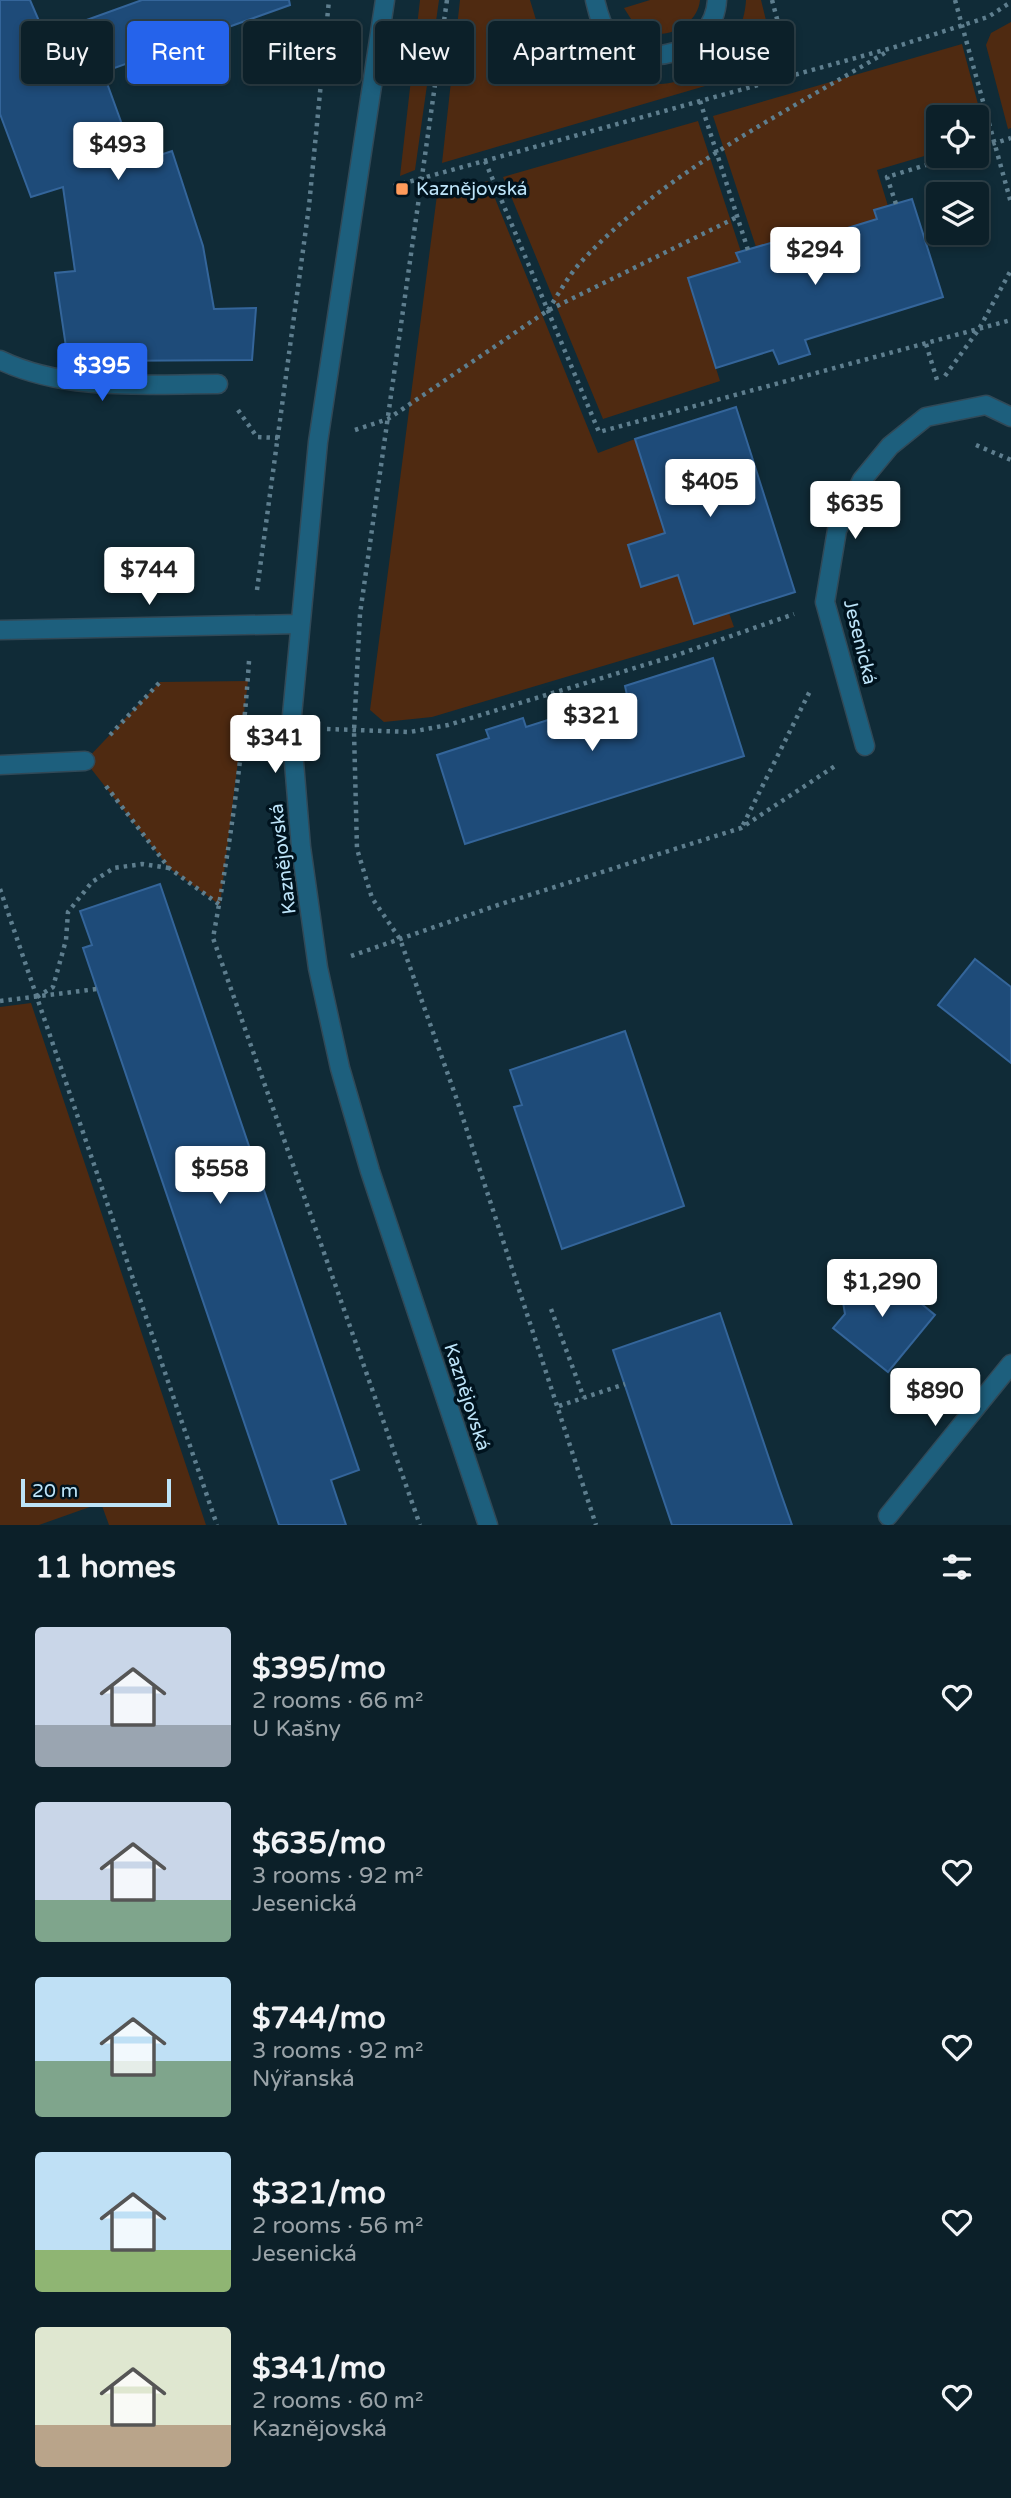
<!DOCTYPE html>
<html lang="en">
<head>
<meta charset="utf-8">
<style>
  :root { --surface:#0c2029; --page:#1a2d35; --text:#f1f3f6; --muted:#9aa3a8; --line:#2c3e46; --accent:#2563eb }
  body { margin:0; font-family:"Varela Round",sans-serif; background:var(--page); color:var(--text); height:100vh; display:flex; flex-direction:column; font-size:26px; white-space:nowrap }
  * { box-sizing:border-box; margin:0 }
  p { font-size:23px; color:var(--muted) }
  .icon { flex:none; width:38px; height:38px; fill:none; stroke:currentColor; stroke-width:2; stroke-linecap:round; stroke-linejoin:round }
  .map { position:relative; height:1525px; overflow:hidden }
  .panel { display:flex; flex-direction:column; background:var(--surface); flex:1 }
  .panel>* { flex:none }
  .guide { position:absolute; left:21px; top:21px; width:970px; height:63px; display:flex; gap:14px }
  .tools { position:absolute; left:926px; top:105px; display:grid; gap:14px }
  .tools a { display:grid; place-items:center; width:63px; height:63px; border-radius:7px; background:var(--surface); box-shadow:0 4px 10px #0003,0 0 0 2px var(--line); font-size:35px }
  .scale { position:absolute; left:21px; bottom:18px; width:150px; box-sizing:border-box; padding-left:7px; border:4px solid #bde4f9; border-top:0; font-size:19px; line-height:24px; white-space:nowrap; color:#bde4f9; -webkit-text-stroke:5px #00131e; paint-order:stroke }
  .price { position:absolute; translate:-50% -60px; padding:0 16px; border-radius:7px; background:#fff; color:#222; font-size:23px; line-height:46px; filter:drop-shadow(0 2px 4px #0008) }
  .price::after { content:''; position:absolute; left:50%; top:42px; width:21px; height:16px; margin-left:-10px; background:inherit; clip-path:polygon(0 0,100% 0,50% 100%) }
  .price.selected { background:var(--accent); color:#fff }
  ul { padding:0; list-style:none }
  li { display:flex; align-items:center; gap:21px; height:175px; padding:0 35px }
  li span { display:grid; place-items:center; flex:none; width:196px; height:140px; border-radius:7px; color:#555 }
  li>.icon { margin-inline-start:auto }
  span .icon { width:84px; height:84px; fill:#fffc; stroke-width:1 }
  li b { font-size:30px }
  h2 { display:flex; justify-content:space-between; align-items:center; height:84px; padding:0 35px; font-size:30px }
  .tag { padding:0 24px; border-radius:7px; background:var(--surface); box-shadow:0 4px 10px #0003,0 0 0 2px var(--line); font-size:24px; line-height:63px }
  .tag.selected { background:var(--accent); color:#fff }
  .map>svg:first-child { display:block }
  .green { fill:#4f2a11 }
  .building { fill:#1e4b79; stroke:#34659a; stroke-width:2 }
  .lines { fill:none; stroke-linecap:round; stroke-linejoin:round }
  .lane-casing { stroke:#314957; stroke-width:21 }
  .street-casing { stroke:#314957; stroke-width:21 }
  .path { stroke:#5e7e8e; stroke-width:4.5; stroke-dasharray:3.5 5; stroke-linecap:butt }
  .lane { stroke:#1d5f7d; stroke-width:18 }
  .street { stroke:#1d5f7d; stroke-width:18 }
  .poi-dot { fill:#ff9b5b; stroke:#00131e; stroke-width:2.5 }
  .labels { text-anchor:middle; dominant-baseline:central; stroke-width:7; stroke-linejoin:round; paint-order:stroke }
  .poi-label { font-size:19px; fill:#bde4f9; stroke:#00131e; text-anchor:start }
  .street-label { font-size:19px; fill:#bde4f9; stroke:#00131e }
</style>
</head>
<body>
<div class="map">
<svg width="1011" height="1525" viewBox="0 0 1011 1525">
  <rect width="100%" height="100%" fill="#102b37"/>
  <path class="green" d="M 420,0 L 439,0 L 415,170 L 400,176 Z
    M 460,0 L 530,0 L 540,33 L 576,22 C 582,36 587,49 598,60 C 652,113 742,72 746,0 L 761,0 L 777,65 L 442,163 Z
    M 650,0 L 700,0 C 698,25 665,42 643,30 C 634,25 629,16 624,8 Z
    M 1011,22 L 1011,128 L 1008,129 L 986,45 L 991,33 Z
    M 962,44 L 987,138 L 977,141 L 976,117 L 938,117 L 938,152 L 877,170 L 888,206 L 875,210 L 877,219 L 777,251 L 774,242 L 756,247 L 713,116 Z
    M 698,121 L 741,252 L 737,254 L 740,262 L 688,279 L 720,381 L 603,419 L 503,177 Z
    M 488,181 L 598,453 L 635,439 L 665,533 L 628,545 L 641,587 L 678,575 L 694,624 L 729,613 L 734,627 L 432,717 L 384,722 L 370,710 L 437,195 Z
    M 248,681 L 220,905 L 169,868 L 85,761 L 160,682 Z
    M 31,1003 L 206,1525 L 109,1525 L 101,1503 L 39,1525 L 0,1525 L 0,1007 Z"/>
  <path class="building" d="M 0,0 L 30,0 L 45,35 L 142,0 L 289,0 L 290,5 L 103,72 L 136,163 L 172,151 L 203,246 L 214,309 L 256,308 L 252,360 L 87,361 L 84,345 L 66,347 L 55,273 L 75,271 L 63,187 L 31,197 L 0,114 Z
    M 912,199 L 943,297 L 805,340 L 810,354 L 779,364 L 773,350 L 716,368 L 688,278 L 740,262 L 736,253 L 774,242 L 776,250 L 877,219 L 874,210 Z
    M 736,407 L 795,592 L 694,624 L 678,575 L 641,587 L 628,545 L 665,533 L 635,439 Z
    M 713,658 L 744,756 L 465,844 L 437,755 L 489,738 L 486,730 L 523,718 L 526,727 L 627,695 L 625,686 Z
    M 160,884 L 359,1470 L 331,1480 L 346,1525 L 279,1525 L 83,948 L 92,945 L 80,911 Z
    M 975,959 L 1011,987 L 1011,1063 L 938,1005 Z
    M 625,1031 L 684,1206 L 562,1249 L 514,1107 L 522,1105 L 510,1070 Z
    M 880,1270 L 935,1315 L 888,1372 L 833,1328 L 845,1314 L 842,1296 L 861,1273 L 872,1282 Z
    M 720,1313 L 779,1488 L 792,1525 L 672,1525 L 613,1350 Z"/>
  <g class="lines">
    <g class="lane-casing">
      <path id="lane" d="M 595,0 C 598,12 601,26 609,35 C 643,74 714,53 717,0
        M 0,765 L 85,761"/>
    </g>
    <g class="street-casing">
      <path id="street" d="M 385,0 L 318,442 L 291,726 L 301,847 L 318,968 L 340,1068 L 370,1171 L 488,1525
        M 0,360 C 67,392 146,384 218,384
        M 0,630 L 299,624
        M 865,746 L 825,602 L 837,530 L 862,480 L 890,446 L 926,417 L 986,405 L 1011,417
        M 888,1516 L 1011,1364"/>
    </g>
    <path class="path" d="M 447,0 L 360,614 L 354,731 L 357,849 L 372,898 L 400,939 L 457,1100 L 596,1525
      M 772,0 L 792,75
      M 955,0 L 1011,203
      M 700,101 L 748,250
      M 976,149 L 1011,138
      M 485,161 L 599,432 L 1011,320
      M 394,186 L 895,47 L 988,17 L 1011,2
      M 896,204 L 887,177 L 955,156
      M 548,310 C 558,295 568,276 581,262 C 665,171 783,114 888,51
      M 926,344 L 937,380
      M 945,376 L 979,329 L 1011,270
      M 238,410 L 257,437 L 278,438
      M 355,430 L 388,419 L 547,311 L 737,217
      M 976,445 L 1011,460
      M 257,590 L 309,206 L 329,0
      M 249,661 C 243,754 230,846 213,938 L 420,1525
      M 327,729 L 410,732 L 448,725 L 674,656 L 794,614
      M 110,735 L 160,682
      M 106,786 L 169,868 L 220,905
      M 743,825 L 811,689
      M 0,889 L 217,1525
      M 351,956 L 498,905 L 741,828 L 835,766
      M 37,997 L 53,987 L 66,940 L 68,912 L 92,882 L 114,868 L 142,864 L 169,868
      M 0,1001 L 97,989
      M 551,1309 L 584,1398
      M 559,1406 L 625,1384"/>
    <use href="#lane" class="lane"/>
    <use href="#street" class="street"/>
  </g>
  <rect class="poi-dot" x="395" y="182" width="14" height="14" rx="3.5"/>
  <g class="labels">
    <g class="poi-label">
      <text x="416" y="189">Kaznějovská</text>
    </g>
    <g class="street-label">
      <text transform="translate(860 642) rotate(76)">Jesenická</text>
      <text transform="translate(283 859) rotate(-97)">Kaznějovská</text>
      <text transform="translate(467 1397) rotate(72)">Kaznějovská</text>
    </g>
  </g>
</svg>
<div class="tools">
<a><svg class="icon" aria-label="locate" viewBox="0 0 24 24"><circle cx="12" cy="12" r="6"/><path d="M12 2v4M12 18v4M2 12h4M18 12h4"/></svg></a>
<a><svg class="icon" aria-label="layers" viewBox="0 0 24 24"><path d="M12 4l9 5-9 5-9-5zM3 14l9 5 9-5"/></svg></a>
</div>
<div class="scale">20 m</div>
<b class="price" style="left:118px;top:182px">$493</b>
<b class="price" style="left:815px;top:287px">$294</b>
<b class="price selected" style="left:102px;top:403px">$395</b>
<b class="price" style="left:710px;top:519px">$405</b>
<b class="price" style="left:855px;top:541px">$635</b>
<b class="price" style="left:149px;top:607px">$744</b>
<b class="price" style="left:592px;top:753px">$321</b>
<b class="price" style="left:275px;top:775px">$341</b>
<b class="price" style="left:220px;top:1206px">$558</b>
<b class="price" style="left:882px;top:1319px">$1,290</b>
<b class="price" style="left:935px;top:1428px">$890</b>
<div class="guide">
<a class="tag">Buy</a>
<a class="tag selected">Rent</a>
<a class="tag">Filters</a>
<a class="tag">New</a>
<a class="tag">Apartment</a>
<a class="tag">House</a>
</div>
</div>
<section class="panel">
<h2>11 homes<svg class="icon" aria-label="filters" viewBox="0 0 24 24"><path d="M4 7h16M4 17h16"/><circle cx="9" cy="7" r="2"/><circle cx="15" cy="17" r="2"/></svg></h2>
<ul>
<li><span style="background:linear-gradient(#c9d6e8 70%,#9aa5b1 0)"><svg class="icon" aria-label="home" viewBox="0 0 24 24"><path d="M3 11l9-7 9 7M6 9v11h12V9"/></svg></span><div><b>$395/mo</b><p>2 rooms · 66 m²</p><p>U Kašny</p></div><svg class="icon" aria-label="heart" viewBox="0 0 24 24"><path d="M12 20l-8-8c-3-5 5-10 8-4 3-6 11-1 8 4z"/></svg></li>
<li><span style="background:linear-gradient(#c9d6e8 70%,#7fa58c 0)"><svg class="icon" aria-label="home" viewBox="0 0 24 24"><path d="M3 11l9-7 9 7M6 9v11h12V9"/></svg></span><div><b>$635/mo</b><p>3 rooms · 92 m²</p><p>Jesenická</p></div><svg class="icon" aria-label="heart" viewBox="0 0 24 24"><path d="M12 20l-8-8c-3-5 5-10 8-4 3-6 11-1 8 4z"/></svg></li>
<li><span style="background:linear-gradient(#bfe0f5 60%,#7fa58c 0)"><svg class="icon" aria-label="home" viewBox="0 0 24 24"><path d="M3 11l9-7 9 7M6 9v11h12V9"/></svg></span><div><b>$744/mo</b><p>3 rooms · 92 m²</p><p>Nýřanská</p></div><svg class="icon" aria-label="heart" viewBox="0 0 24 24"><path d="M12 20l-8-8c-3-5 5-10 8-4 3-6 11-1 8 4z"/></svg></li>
<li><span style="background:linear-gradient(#bfe0f5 70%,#8fb573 0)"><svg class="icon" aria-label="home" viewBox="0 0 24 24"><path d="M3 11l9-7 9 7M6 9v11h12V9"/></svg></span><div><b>$321/mo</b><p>2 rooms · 56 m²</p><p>Jesenická</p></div><svg class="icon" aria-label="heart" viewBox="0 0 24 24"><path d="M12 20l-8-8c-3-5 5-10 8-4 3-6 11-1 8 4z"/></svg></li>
<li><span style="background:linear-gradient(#dfe7d0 70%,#b9a48a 0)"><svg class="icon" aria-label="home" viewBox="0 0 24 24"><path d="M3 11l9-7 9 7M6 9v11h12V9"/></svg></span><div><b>$341/mo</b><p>2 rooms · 60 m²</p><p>Kaznějovská</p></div><svg class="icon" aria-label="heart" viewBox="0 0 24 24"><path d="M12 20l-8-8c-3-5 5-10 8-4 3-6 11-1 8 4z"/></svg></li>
</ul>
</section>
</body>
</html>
